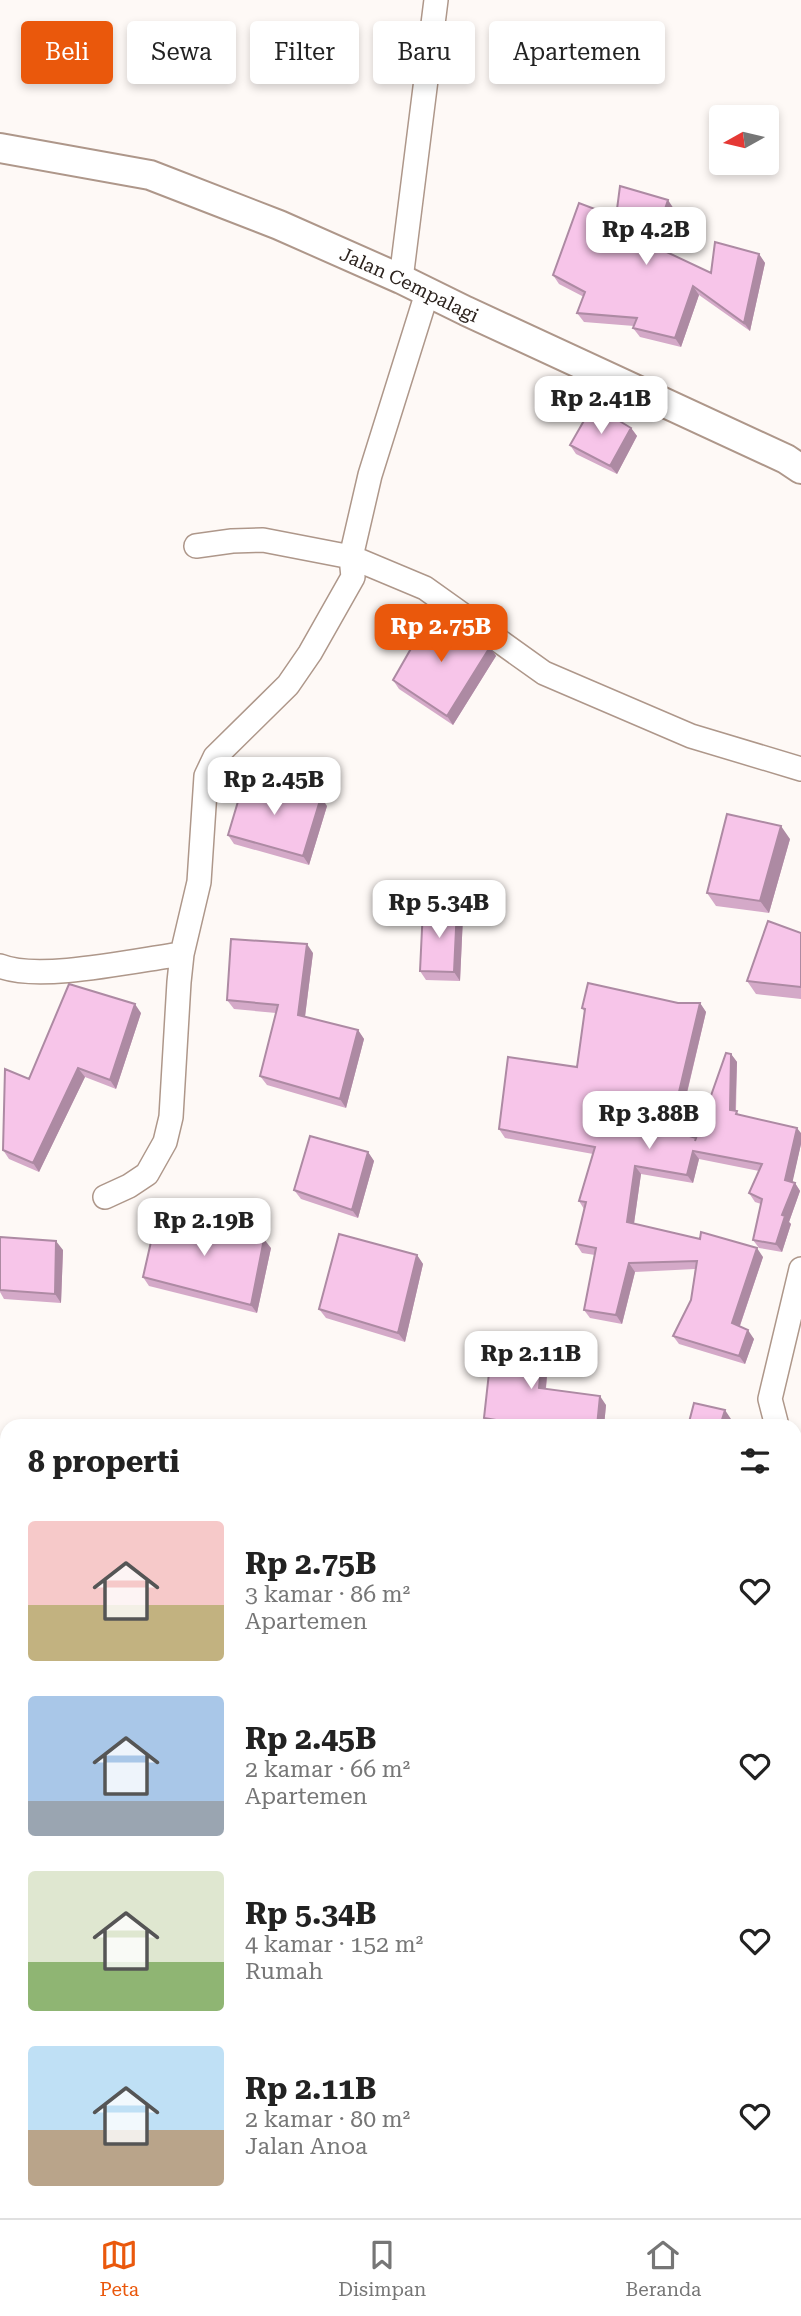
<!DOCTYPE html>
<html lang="id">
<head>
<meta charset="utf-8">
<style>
  :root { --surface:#fff; --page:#f6f6f6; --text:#222; --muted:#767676; --line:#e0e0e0; --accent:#ea580c }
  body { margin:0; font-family:"Roboto Serif",serif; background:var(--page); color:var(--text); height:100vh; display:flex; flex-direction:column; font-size:26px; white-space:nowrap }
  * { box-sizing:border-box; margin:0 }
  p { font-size:23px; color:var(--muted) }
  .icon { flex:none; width:38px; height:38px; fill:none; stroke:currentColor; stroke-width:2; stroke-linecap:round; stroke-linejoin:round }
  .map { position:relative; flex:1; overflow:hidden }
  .sheet { position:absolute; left:0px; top:1419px; width:802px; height:800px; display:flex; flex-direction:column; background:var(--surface); border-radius:21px 21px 0 0; box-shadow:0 4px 10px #0003 }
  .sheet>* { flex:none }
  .banner { position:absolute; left:21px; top:21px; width:760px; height:63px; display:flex; gap:14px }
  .needle { width:46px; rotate:262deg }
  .fabs { position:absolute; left:709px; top:105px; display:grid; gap:14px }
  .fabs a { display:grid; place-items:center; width:70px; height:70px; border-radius:7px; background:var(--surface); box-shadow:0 4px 10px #0003; font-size:35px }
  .price { position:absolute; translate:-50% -60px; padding:0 16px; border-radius:14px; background:#fff; color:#222; font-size:23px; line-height:46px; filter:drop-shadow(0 2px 4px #0008) }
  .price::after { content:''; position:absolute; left:50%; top:42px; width:21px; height:16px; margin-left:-10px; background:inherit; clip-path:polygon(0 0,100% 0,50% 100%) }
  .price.selected { background:var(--accent); color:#fff }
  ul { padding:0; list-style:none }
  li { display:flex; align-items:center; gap:21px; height:175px; padding:0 28px }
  li span { display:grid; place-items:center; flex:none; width:196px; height:140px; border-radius:7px; color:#555 }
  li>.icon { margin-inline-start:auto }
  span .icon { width:84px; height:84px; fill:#fffc; stroke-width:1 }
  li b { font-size:30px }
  h2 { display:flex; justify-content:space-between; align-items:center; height:84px; padding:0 28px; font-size:30px }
  .pill { padding:0 24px; border-radius:7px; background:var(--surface); box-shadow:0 4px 10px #0003; font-size:24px; line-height:63px }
  .pill.selected { background:var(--accent); color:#fff }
  .tabs { display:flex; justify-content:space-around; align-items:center; height:98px; border-top:2px solid var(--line); background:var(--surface); font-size:19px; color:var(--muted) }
  .tabs a { display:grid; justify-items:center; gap:4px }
  .tabs .selected { color:var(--accent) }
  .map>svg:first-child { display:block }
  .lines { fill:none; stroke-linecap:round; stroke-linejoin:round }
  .minor-casing { stroke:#ae978a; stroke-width:26 }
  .tertiary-casing { stroke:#ae978a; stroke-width:32 }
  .minor { stroke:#fff; stroke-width:23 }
  .tertiary { stroke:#fff; stroke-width:28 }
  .wall { fill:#d4a9c8 }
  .shaded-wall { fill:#ad8aa3 }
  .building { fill:#f7c5e9; stroke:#ad8aa3; stroke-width:2 }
  .labels { text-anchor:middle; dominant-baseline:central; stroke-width:5; stroke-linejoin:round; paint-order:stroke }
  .street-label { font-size:19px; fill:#2c231e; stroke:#fef9f6 }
</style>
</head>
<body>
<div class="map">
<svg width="801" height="2218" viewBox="0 0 801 2218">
  <rect width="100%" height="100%" fill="#fef9f6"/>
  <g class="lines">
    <g class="minor-casing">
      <path id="minor" d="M 401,279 L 436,0
        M 196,546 L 232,541 L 263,540 L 351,557 L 370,475 L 427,293
        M 0,966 C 39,982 137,960 182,954
        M 105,1197 L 129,1186 L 147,1174 L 165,1142 L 171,1117 L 179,982 L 182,954 L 199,882 L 206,776 L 215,757 L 288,685 L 310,653 L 353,577 L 351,557 L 425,588 L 544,673 L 691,736 L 801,769
        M 777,1426 L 770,1399 L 801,1269
        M 794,1450 L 801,1454
        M 0,2078 L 7,2084
        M 380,2212 L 405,2218"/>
    </g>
    <g class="tertiary-casing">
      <g id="tertiary">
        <path id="s1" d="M 0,148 L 150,175 L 279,225 L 401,279 L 466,311 L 786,459 L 801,469"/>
      </g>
    </g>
    <use href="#minor" class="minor"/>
    <use href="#tertiary" class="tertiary"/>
  </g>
  <path class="wall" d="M 674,209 L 664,242 L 667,247 L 665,251 L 711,273 L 759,254 L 765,263 L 750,331 L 699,295 L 681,347 L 640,337 L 633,328 L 634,326 L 584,322 L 577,313 L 584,297 L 559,284 L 553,275 L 616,217 Z
    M 631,428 L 637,436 L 617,474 L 576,454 L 570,445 Z
    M 490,647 L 496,656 L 453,725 L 399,689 L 393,680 Z
    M 327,806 L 309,865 L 234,844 L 228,835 Z
    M 790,839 L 769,913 L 716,906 L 707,893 Z
    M 463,916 L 460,981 L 426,980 L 420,971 Z
    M 801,933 L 801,999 L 756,994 L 747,981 Z
    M 313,953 L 305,1017 L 358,1030 L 364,1039 L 346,1108 L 267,1085 L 260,1076 L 276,1013 L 234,1009 L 227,1000 Z
    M 678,1003 L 700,1003 L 706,1012 L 678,1132 L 696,1138 L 731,1054 L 737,1062 L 736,1111 L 739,1115 L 801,1144 L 792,1182 L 795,1183 L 800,1191 L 789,1222 L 791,1224 L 782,1252 L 759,1248 L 753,1240 L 761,1204 L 755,1202 L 749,1193 L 759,1171 L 699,1159 L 693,1183 L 641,1174 L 634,1224 L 763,1257 L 740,1326 L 754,1339 L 745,1364 L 679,1344 L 673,1336 L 691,1300 L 695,1269 L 635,1272 L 622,1324 L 590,1318 L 584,1310 L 595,1255 L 582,1253 L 576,1244 L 584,1209 L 579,1201 L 593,1154 L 505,1138 L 499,1129 L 577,1067 L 585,1012 L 582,1008 Z
    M 141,1013 L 116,1089 L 85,1077 L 39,1172 L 9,1159 L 3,1150 L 29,1079 Z
    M 368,1152 L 374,1161 L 358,1218 L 301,1199 L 294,1190 Z
    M 0,1237 L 63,1250 L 61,1303 L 4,1299 L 0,1292 Z
    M 271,1248 L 257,1313 L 149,1286 L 143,1277 Z
    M 417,1255 L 423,1264 L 405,1342 L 326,1318 L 319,1309 Z
    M 543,1345 L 549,1353 L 546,1389 L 606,1405 L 604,1426 L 490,1426 L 484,1418 Z
    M 794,1486 L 801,1486 L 801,1549 L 794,1546 Z
    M 794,1630 L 800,1675 L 801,1716 L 799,1723 L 801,1724 L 801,1783 L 794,1780 Z
    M 794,1818 L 801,1822 L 801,1889 L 794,1884 Z
    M 7,1877 L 7,1935 L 0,1933 L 0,1897 Z
    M 794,1934 L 801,1936 L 801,2017 L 794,2015 Z
    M 794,2065 L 801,2067 L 801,2201 L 794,2198 Z"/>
  <path class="shaded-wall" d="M 668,200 L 674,209 L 664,242 L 667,247 L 662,256 L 656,247 L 656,236 Z
    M 759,254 L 765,263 L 750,331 L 744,323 Z
    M 693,286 L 699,295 L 681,347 L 675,338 Z
    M 631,428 L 637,436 L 617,474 L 610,466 Z
    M 490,647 L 496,656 L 453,725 L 447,716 Z
    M 321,797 L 327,806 L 309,865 L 303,856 Z
    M 781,826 L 790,839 L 769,913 L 760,901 Z
    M 457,907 L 463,916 L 460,981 L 454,972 Z
    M 307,944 L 313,953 L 304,1024 L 298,1015 Z
    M 700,1003 L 706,1012 L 676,1138 L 670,1130 Z
    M 135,1004 L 141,1013 L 116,1089 L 110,1080 Z
    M 358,1030 L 364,1039 L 346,1108 L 340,1099 Z
    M 731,1054 L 737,1062 L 735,1118 L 730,1110 Z
    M 78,1068 L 85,1077 L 39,1172 L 33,1163 Z
    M 797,1128 L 801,1133 L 801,1144 L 791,1189 L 785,1180 Z
    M 693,1151 L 699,1159 L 693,1183 L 687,1175 Z
    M 368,1152 L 374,1161 L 358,1218 L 352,1210 Z
    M 635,1166 L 641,1174 L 633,1230 L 627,1222 Z
    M 795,1183 L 800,1191 L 789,1222 L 791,1224 L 782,1252 L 776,1244 L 782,1215 Z
    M 264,1239 L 271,1248 L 257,1313 L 251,1305 Z
    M 56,1241 L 63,1250 L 61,1303 L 55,1294 Z
    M 757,1248 L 763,1257 L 738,1331 L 732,1323 Z
    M 417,1255 L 423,1264 L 405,1342 L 398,1333 Z
    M 629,1263 L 635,1272 L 622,1324 L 616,1315 Z
    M 748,1330 L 754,1339 L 745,1364 L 739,1356 Z
    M 543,1345 L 549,1353 L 545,1396 L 539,1388 Z
    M 600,1396 L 606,1405 L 604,1426 L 597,1426 Z
    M 725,1410 L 731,1419 L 729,1426 L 720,1426 Z
    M 798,1582 L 801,1586 L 801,1602 L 794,1623 L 794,1594 Z
    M 801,1651 L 801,1672 L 797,1681 L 794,1677 L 794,1664 Z
    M 801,1687 L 801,1716 L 797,1728 L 794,1725 L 794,1708 Z
    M 800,1758 L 801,1759 L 801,1782 L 795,1774 Z
    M 96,2212 L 105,2212 L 103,2218 L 94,2218 Z
    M 254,2212 L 261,2212 L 260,2218 L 253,2218 Z
    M 724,2212 L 732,2212 L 731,2218 L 723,2218 Z"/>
  <path class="building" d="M 620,186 L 668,200 L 656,236 L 661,238 L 656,247 L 711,273 L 715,242 L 759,254 L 744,323 L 693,286 L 675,338 L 633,328 L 637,318 L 577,313 L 585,292 L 553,275 L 579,203 L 616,217 Z
    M 593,405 L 631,428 L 610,466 L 570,445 Z
    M 432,612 L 490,647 L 447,716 L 393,680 Z
    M 245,778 L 321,797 L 303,856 L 228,835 Z
    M 727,814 L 781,826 L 760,901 L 707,893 Z
    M 457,907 L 454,972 L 420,971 L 423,908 Z
    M 768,921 L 801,933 L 801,987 L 747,981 Z
    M 231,939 L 307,944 L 298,1015 L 358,1030 L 340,1099 L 260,1076 L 278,1005 L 227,1000 Z
    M 588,983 L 678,1003 L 700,1003 L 670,1130 L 696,1138 L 695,1141 L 726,1053 L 731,1054 L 730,1110 L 737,1111 L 736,1114 L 797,1128 L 785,1180 L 795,1183 L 782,1215 L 785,1216 L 776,1244 L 753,1240 L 762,1199 L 749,1193 L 762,1164 L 693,1151 L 687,1175 L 635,1166 L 627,1222 L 700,1239 L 701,1232 L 757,1248 L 732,1323 L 748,1330 L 739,1356 L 673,1336 L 691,1300 L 697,1261 L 629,1263 L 616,1315 L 584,1310 L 596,1248 L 576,1244 L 586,1202 L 579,1201 L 595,1147 L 499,1129 L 508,1057 L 577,1067 L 585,1009 L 582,1008 Z
    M 69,984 L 135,1004 L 110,1080 L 78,1068 L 33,1163 L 3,1150 L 5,1069 L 29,1079 Z
    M 310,1136 L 368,1152 L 352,1210 L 294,1190 Z
    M 158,1211 L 264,1239 L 251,1305 L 143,1277 Z
    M 339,1234 L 417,1255 L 398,1333 L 319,1309 Z
    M 0,1237 L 56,1241 L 55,1294 L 0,1290 Z
    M 493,1337 L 543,1345 L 539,1388 L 600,1396 L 597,1426 L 534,1426 L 484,1418 Z
    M 694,1403 L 725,1410 L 720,1426 L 688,1426 Z
    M 794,1486 L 801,1486 L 801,1542 L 794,1540 Z
    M 794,1581 L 798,1582 L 794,1594 Z
    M 794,1630 L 801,1633 L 801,1651 L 794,1664 Z
    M 794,1673 L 801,1675 L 801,1687 L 794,1708 Z
    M 794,1721 L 801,1724 L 801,1758 L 800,1758 L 795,1774 L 794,1774 Z
    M 794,1818 L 801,1822 L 801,1885 L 794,1880 Z
    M 7,1877 L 7,1929 L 0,1926 L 0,1897 Z
    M 794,1934 L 801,1936 L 801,2003 L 798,2009 L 794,2008 Z
    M 794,2065 L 801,2067 L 801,2195 L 794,2192 Z
    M 47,2212 L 96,2212 L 94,2218 L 45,2218 Z
    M 153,2212 L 254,2212 L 253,2218 L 153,2218 Z
    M 680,2212 L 724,2212 L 723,2218 L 678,2218 Z"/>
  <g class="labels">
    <g class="street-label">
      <text stroke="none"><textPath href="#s1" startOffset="434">Jalan Cempalagi</textPath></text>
    </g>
  </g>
</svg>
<div class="fabs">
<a><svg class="needle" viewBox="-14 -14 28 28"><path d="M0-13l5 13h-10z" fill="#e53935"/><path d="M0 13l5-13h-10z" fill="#767676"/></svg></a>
</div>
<b class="price" style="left:646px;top:267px">Rp 4.2B</b>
<b class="price" style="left:601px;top:436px">Rp 2.41B</b>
<b class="price selected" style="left:441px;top:664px">Rp 2.75B</b>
<b class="price" style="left:274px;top:817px">Rp 2.45B</b>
<b class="price" style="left:439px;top:940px">Rp 5.34B</b>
<b class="price" style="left:649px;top:1151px">Rp 3.88B</b>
<b class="price" style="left:204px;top:1258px">Rp 2.19B</b>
<b class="price" style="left:531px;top:1391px">Rp 2.11B</b>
<div class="banner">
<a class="pill selected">Beli</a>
<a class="pill">Sewa</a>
<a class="pill">Filter</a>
<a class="pill">Baru</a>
<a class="pill">Apartemen</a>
</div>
<section class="sheet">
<h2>8 properti<svg class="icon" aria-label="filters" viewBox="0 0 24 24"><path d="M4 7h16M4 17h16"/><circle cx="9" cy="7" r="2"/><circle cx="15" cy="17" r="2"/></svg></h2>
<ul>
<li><span style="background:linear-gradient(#f6c9c9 60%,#c2b280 0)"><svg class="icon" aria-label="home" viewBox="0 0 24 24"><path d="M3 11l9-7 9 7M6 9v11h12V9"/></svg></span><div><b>Rp 2.75B</b><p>3 kamar · 86 m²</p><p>Apartemen</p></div><svg class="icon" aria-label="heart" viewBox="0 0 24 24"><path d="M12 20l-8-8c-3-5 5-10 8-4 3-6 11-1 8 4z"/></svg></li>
<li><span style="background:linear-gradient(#a9c7e8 75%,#9aa5b1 0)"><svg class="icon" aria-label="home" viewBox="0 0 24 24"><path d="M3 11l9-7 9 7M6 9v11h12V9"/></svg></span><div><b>Rp 2.45B</b><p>2 kamar · 66 m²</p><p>Apartemen</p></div><svg class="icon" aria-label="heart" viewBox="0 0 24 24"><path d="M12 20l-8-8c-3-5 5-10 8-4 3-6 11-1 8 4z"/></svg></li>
<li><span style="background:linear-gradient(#dfe7d0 65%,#8fb573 0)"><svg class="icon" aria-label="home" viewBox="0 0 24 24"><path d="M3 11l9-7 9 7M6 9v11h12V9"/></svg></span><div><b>Rp 5.34B</b><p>4 kamar · 152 m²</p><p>Rumah</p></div><svg class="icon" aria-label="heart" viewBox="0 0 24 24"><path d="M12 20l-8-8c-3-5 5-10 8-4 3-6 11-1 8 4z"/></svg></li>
<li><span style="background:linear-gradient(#bfe0f5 60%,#b9a48a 0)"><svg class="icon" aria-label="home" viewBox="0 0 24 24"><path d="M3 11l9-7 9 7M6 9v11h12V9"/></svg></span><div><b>Rp 2.11B</b><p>2 kamar · 80 m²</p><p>Jalan Anoa</p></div><svg class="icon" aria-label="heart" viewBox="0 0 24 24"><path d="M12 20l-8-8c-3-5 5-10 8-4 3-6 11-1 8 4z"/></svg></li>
</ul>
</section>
</div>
<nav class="tabs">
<a class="selected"><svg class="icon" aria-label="map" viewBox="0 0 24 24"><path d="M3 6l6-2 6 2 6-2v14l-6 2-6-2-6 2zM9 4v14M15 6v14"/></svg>Peta</a>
<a><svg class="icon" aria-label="saved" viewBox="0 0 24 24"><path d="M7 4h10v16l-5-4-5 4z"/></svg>Disimpan</a>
<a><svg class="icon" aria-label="home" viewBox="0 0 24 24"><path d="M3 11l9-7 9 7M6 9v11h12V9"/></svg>Beranda</a>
</nav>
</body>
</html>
